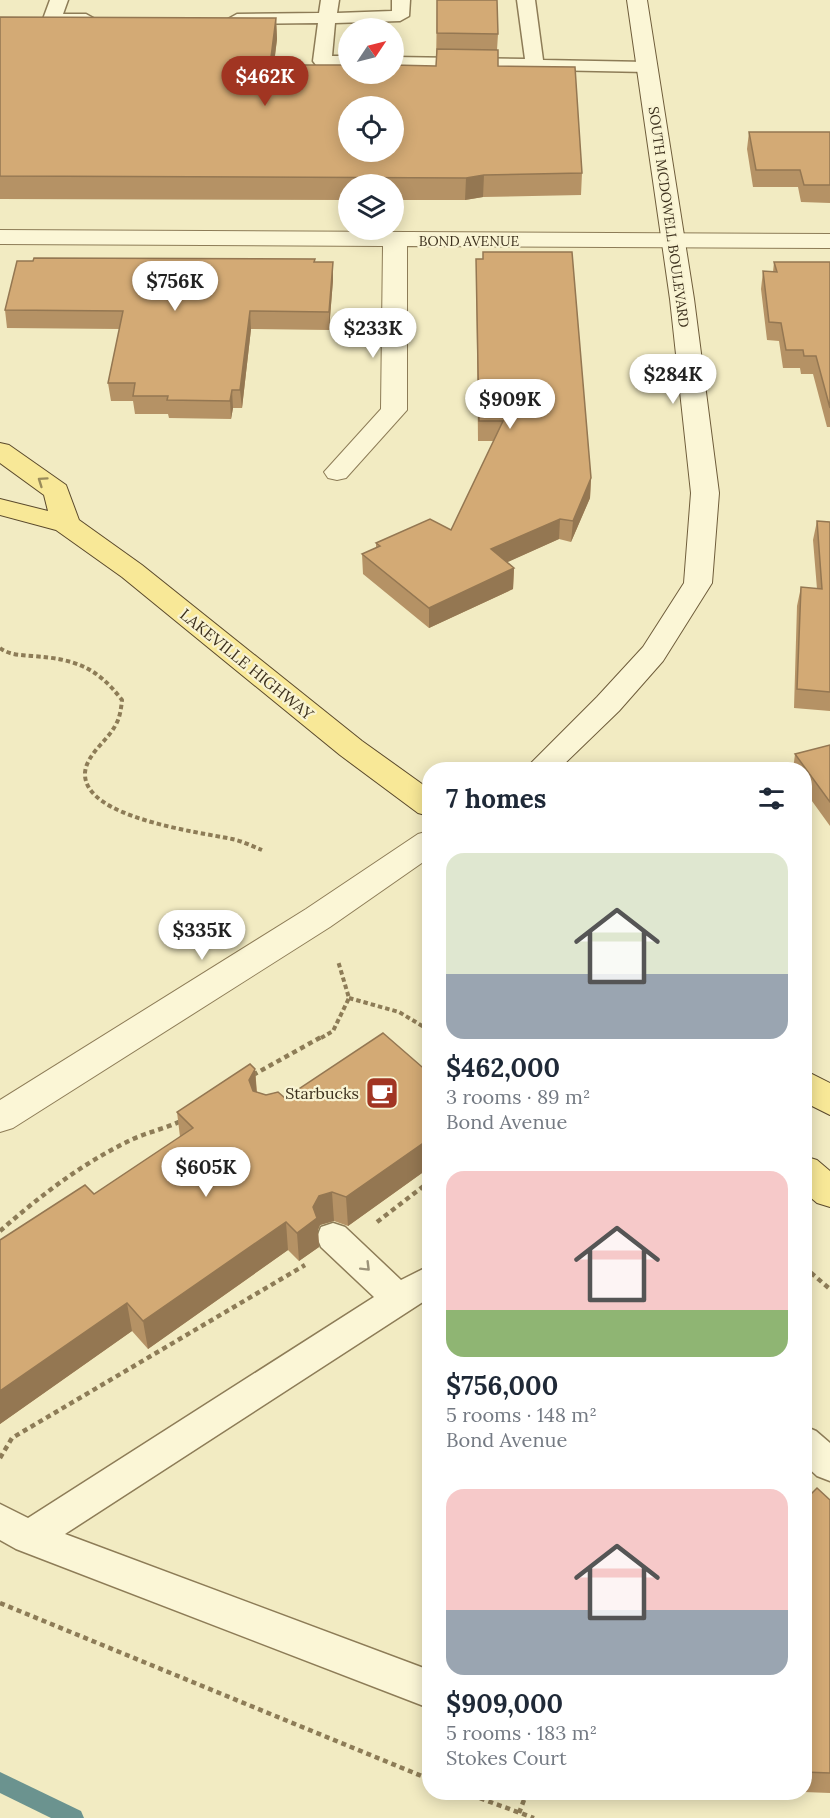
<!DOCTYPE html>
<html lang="en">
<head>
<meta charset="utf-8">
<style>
  :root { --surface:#fff; --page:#f6f6f7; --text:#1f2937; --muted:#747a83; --accent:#a13522 }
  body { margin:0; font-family:Lora,serif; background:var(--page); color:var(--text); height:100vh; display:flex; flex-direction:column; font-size:22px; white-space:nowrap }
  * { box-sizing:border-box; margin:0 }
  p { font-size:20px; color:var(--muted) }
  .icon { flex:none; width:33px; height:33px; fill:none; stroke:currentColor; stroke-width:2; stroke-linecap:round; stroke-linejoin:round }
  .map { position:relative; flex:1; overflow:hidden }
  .panel { position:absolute; left:422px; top:762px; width:390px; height:1038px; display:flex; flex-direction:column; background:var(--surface); border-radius:24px; box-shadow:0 3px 15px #0003 }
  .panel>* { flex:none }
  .needle { width:39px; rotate:55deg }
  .buttons { position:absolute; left:338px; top:18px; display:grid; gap:12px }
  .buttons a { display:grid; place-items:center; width:66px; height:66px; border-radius:50%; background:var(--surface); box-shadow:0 3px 15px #0003; font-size:30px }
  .price { position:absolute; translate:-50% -51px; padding:0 14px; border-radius:21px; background:#fff; color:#222; font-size:20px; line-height:39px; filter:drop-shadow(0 2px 3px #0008) }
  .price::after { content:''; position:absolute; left:50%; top:36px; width:18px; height:14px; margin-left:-9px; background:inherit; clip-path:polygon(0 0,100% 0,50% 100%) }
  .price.on { background:var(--accent); color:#fff }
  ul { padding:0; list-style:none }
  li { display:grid; align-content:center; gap:12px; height:318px; padding:0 24px }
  li span { display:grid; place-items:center; height:186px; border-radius:18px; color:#555 }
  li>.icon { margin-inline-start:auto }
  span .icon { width:108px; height:108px; fill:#fffc; stroke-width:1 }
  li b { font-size:26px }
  h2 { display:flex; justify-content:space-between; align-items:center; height:72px; padding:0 24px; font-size:26px }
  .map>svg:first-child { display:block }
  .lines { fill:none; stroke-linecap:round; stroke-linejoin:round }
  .stream { fill:#6b938f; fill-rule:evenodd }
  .lane-casing { stroke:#8d7c57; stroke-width:3 }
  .street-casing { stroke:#8d7c57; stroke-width:2 }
  .secondary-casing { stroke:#6f5d3b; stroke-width:2 }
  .primary-casing { stroke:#5a492c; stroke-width:2 }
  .path-far1 { stroke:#8d7c57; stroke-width:4; stroke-dasharray:4.5 3; stroke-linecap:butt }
  .path { stroke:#8d7c57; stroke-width:4.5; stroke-dasharray:5 4; stroke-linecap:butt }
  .lane { fill:#fbf6d6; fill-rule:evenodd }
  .street { fill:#fbf6d6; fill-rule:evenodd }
  .secondary { fill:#fbf6d6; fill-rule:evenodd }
  .primary { fill:#f8e897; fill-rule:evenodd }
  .wall { fill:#b59265 }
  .shaded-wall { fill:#947752 }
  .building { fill:#d3aa75; stroke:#947752; stroke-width:1.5; fill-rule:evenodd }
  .oneway { stroke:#9a8c5a }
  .oneway2 { stroke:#9c937a }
  .labels { text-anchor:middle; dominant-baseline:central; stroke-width:4.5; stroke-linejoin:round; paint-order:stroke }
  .far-street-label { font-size:14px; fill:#3c301d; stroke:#f8f3d2 }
  .street-label { font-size:16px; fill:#3c301d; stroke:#f8f3d2 }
  .poi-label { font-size:16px; fill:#3c301d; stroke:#f8f3d2; text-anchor:end }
</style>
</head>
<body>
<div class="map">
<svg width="830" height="1818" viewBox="0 0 830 1818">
  <rect width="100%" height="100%" fill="#f2ebc2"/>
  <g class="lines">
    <path class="stream" d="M 0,1772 L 81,1811 L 84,1818 L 51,1818 L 0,1793 Z"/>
    <g class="lane-casing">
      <path id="lane" d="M 50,0 L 68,0 L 63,14 L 86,14 L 95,19 L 86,24 L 46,23 L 43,19 Z
        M 321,0 L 339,0 L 337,13 L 392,11 L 392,0 L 410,0 L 409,16 L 400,21 L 335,23 L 332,56 L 348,56 L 348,66 L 316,65 L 313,61 L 318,23 L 237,24 L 228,19 L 237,14 L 319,13 Z
        M 517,0 L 535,0 L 543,60 L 647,62 L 656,67 L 647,72 L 393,67 L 393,57 L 525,59 Z
        M 333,1223 L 345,1227 L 401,1280 L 429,1266 L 429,1298 L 65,1534 L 429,1670 L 429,1708 L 16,1549 L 0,1540 L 0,1504 L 28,1518 L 374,1297 L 321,1247 L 317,1237 L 321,1227 Z
        M 804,1426 L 816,1431 L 830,1443 L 830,1481 L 817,1476 L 804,1464 Z"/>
    </g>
    <g class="street-casing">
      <path id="street" d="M 0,230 L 830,234 L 830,248 L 407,246 L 407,410 L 346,478 L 337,480 L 328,478 L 324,472 L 381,409 L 383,246 L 0,244 Z
        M 429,831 L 429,858 L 330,927 L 13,1128 L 0,1132 L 0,1100 L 306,909 L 418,834 Z"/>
    </g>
    <g class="secondary-casing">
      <path id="secondary" d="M 627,0 L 647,0 L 694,299 L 719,493 L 712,583 L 663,661 L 619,711 L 558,770 L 524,770 L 597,697 L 643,647 L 684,583 L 691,493 L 670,299 Z"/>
    </g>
    <g class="primary-casing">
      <path id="primary" d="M 0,443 L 9,445 L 66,485 L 79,520 L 142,565 L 362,741 L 429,789 L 429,816 L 418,813 L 340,755 L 122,577 L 56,530 L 0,515 L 0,499 L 48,511 L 44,495 L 0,463 Z
        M 804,1070 L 830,1083 L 830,1115 L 804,1102 Z
        M 804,1156 L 817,1160 L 830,1171 L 830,1207 L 817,1203 L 804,1192 Z"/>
    </g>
    <path class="path-far1" d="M 0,648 C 9,655 21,655 32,656 C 74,659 96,666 122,700 C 121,709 120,718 115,726 C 107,741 86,755 85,773 C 83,818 199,832 232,839 C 242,841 252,846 262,850
      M 349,998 L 399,1012 L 429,1030
      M 321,1038 L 333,1031 L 349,998 L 338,961"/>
    <path class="path" d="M 253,1075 L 323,1036
      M 377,1222 L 429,1182
      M 0,1231 C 41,1195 84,1162 133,1139 C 149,1132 166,1128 181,1121
      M 804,1267 L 830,1289
      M 0,1458 L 12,1438 L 305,1265
      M 0,1603 L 429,1779
      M 463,1792 L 534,1818
      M 519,1813 L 527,1792"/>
    <use href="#lane" class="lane"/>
    <use href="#street" class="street"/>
    <use href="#secondary" class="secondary"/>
    <use href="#primary" class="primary"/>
  </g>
  <path class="wall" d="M 437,0 L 498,34 L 497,50 L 498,66 L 582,173 L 581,195 L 483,197 L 465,200 L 393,200 L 393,184 L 348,184 L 348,200 L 0,199 L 0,17 L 276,18 L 277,39 L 274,65 L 436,66 Z
    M 749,132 L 830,132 L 830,203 L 801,202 L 798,187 L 753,187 L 747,149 Z
    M 476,259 L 591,478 L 590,498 L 571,542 L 559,539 L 507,562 L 514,568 L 513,589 L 429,628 L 363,574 L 362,554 L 376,548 L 376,543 L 451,530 L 494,441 L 478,441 Z
    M 315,262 L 333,262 L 333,280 L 329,330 L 251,329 L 242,408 L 233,408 L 231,419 L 169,418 L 168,414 L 135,414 L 133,401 L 111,401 L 108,383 L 120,329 L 7,328 L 5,310 Z
    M 774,262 L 830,262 L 830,427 L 827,427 L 813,374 L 801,374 L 800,368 L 783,368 L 779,341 L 767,340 L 761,289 L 763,271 L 773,272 Z
    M 817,521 L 830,522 L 830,711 L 794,708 L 797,606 L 801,587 L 817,589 L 813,540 Z
    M 830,745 L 830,826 L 804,790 L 804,770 L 793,770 L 795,754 Z
    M 255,1069 L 257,1092 L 266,1095 L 285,1098 L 429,1073 L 429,1168 L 348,1226 L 334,1221 L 320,1225 L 318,1230 L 319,1247 L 299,1261 L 288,1250 L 148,1349 L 132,1331 L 0,1424 L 0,1240 L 94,1194 L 180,1137 L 177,1112 Z
    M 830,1500 L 830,1793 L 804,1792 L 804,1501 Z"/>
  <path class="shaded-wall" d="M 276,18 L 277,39 L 271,86 L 270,65 Z
    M 484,175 L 483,197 L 465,200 L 466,178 Z
    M 333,262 L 333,280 L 329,330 L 329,312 Z
    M 250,311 L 251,329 L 242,408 L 240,390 Z
    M 232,390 L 233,408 L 231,419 L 230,401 Z
    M 591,478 L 590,498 L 571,542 L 573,521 Z
    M 560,519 L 559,539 L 490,570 L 491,549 Z
    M 514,568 L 513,589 L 429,628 L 429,608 Z
    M 255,1069 L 257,1099 L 252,1109 L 249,1080 Z
    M 429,1139 L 429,1168 L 348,1226 L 346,1197 Z
    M 332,1192 L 334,1221 L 320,1225 L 318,1230 L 319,1247 L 299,1261 L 297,1233 L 313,1207 L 319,1196 Z
    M 286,1222 L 288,1250 L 148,1349 L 143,1321 Z
    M 127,1303 L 132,1331 L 0,1424 L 0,1391 Z"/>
  <path class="building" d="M 437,0 L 497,0 L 498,34 L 437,33 Z
    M 0,17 L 276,18 L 270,65 L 348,65 L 348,74 L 393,74 L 393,65 L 436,66 L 437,49 L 498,50 L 498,66 L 575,67 L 582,173 L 484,175 L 466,178 L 0,176 ZM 348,106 L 393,106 L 393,152 L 348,152 Z
    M 749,132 L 830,132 L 830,185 L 804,185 L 800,170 L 756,170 Z
    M 483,252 L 572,252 L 591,478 L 573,521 L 560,519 L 491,549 L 514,568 L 429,608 L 362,554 L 380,546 L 376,543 L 430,519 L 451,530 L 503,421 L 479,421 L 476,259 L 483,259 Z
    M 34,258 L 315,259 L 314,262 L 333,262 L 329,312 L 250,311 L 240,390 L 232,390 L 230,401 L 167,400 L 168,396 L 133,396 L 135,383 L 108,383 L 123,311 L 5,310 L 17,261 L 33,261 Z
    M 774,262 L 830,262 L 830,408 L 816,356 L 804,356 L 803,350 L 786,350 L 781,323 L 769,322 L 763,271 L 777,272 Z
    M 817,521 L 830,522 L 830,692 L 797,689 L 801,587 L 822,589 Z
    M 830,745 L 830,802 L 795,754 Z
    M 383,1033 L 429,1073 L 429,1139 L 346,1197 L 332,1192 L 319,1196 L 313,1207 L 317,1218 L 297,1233 L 286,1222 L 143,1321 L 127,1303 L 0,1391 L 0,1240 L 85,1185 L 94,1194 L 193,1128 L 177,1112 L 250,1064 L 255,1069 L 249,1080 L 253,1091 L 266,1095 L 278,1092 L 285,1098 Z
    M 817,1488 L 830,1500 L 830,1773 L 804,1772 L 804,1501 Z"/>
  <defs><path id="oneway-chevron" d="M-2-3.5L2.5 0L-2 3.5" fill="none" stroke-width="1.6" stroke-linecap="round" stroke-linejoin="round" transform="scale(1.5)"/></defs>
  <use class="oneway" href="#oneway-chevron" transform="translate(42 481) rotate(-145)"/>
  <use class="oneway2" href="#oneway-chevron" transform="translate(366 1267) rotate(45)"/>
  <defs>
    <g id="cafe-square" transform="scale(1.725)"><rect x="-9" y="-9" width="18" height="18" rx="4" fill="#a13522" stroke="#f8f3d2"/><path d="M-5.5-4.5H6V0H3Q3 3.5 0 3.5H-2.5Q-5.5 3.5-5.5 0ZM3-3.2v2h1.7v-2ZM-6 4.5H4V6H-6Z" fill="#fff"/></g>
  </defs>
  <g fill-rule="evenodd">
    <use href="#cafe-square" x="382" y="1093"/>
  </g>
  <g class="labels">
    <g class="far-street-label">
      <text transform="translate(669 217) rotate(82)">SOUTH MCDOWELL BOULEVARD</text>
      <text x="469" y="241">BOND AVENUE</text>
    </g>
    <g class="street-label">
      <text transform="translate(247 664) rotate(39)">LAKEVILLE HIGHWAY</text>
    </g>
    <g class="poi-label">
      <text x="359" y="1093">Starbucks</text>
    </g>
  </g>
</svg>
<div class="buttons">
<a><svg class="needle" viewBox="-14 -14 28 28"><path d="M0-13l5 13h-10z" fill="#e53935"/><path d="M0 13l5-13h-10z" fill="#747a83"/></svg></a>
<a><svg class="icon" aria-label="locate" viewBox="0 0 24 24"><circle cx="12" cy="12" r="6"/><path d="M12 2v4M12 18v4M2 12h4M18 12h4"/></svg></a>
<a><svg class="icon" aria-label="layers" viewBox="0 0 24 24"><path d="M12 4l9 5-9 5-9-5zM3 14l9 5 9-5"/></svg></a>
</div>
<b class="price on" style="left:265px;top:107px">$462K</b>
<b class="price" style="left:175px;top:312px">$756K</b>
<b class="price" style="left:373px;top:359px">$233K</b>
<b class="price" style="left:673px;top:405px">$284K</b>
<b class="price" style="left:510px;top:430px">$909K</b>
<b class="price" style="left:202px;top:961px">$335K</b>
<b class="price" style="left:206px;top:1198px">$605K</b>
<section class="panel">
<h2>7 homes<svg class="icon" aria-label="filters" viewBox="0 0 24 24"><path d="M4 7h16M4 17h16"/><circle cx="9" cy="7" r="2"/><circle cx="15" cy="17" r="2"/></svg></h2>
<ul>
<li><span style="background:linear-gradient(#dfe7d0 65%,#9aa5b1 0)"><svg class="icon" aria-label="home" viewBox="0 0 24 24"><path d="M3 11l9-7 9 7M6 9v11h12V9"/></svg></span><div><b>$462,000</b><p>3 rooms · 89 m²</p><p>Bond Avenue</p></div></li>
<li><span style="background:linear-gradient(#f6c9c9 75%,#8fb573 0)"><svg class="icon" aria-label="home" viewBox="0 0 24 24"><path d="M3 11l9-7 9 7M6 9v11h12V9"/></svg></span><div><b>$756,000</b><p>5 rooms · 148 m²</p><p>Bond Avenue</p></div></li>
<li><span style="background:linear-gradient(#f6c9c9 65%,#9aa5b1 0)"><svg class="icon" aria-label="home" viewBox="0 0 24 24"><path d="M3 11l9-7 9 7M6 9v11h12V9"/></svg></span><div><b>$909,000</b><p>5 rooms · 183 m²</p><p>Stokes Court</p></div></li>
</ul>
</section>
</div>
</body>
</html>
